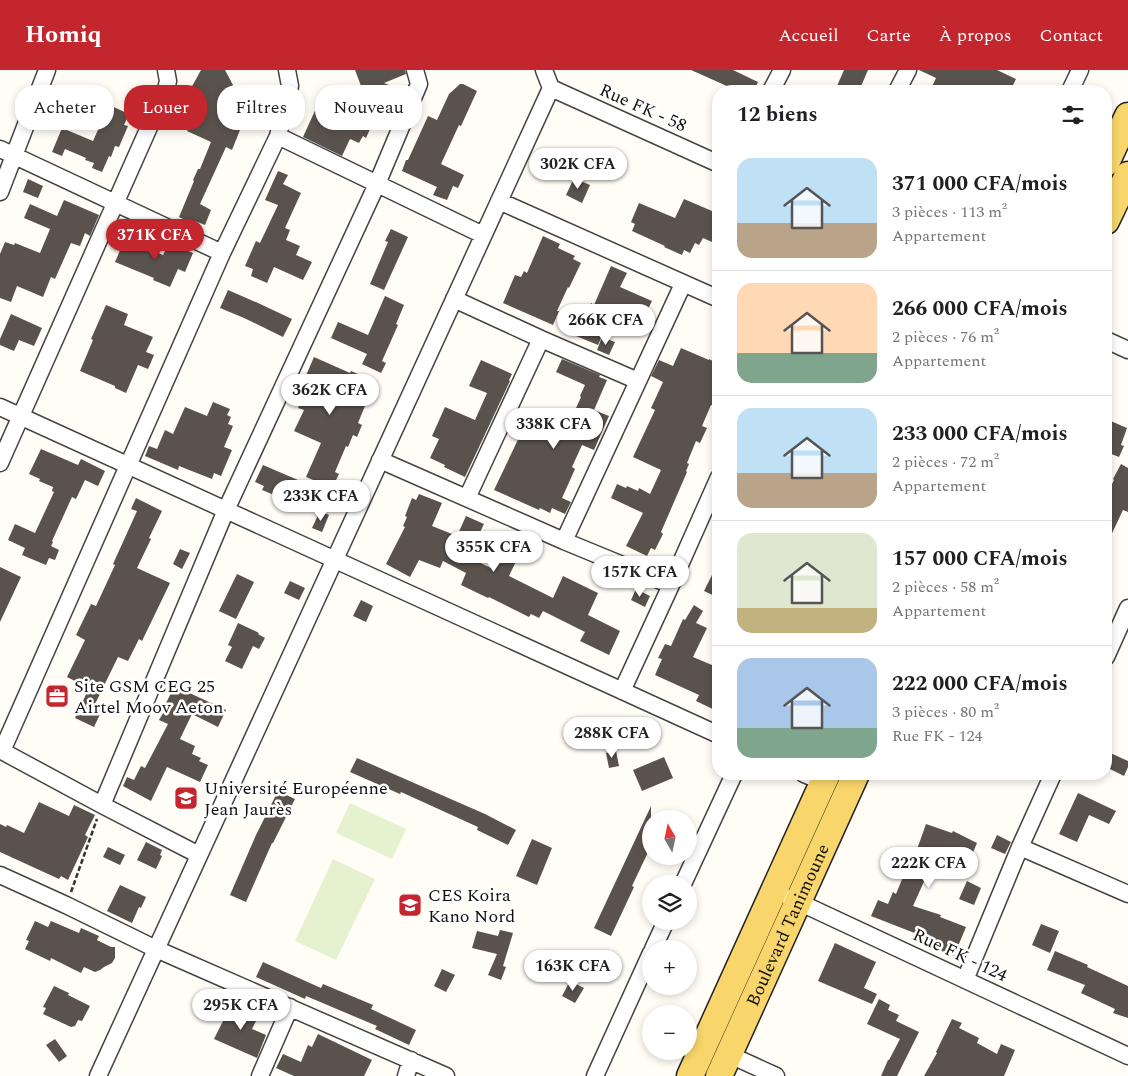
<!DOCTYPE html>
<html lang="fr">
<head>
<meta charset="utf-8">
<style>
  :root { --surface:#fff; --page:#f2f2f2; --text:#202124; --muted:#757577; --line:#e0e0e0; --accent:#c4262e }
  body { margin:0; font-family:Spectral,serif; background:var(--page); color:var(--text); height:100vh; display:flex; flex-direction:column; font-size:19px; white-space:nowrap }
  * { box-sizing:border-box; margin:0 }
  p { font-size:16px; color:var(--muted) }
  .icon { flex:none; width:28px; height:28px; fill:none; stroke:currentColor; stroke-width:2; stroke-linecap:round; stroke-linejoin:round }
  .map { position:relative; flex:1; overflow:hidden }
  .panel { position:absolute; left:712px; top:15px; width:400px; height:695px; display:flex; flex-direction:column; background:var(--surface); border-radius:20px; box-shadow:0 2px 8px #0003 }
  .panel>* { flex:none }
  .guide { position:absolute; left:15px; top:15px; width:475px; height:45px; display:flex; gap:10px }
  .needle { width:32px; rotate:351deg }
  .tools { position:absolute; left:642px; top:740px; display:grid; gap:10px }
  .tools a { display:grid; place-items:center; width:55px; height:55px; border-radius:50%; background:var(--surface); box-shadow:0 2px 8px #0003; font-size:25px }
  .price { position:absolute; translate:-50% -42px; padding:0 11px; border-radius:18px; background:#fff; color:#222; font-size:16px; line-height:32px; filter:drop-shadow(0 1px 2px #0008) }
  .price::after { content:''; position:absolute; left:50%; top:30px; width:15px; height:11px; margin-left:-8px; background:inherit; clip-path:polygon(0 0,100% 0,50% 100%) }
  .price.on { background:var(--accent); color:#fff }
  ul { padding:0; list-style:none }
  li { display:flex; align-items:center; gap:15px; height:125px; padding:0 25px }
  li+li { border-top:1px solid var(--line) }
  li span { display:grid; place-items:center; flex:none; width:140px; height:100px; border-radius:15px; color:#555 }
  li>.icon { margin-inline-start:auto }
  span .icon { width:60px; height:60px; fill:#fffc; stroke-width:1 }
  li b { font-size:21px }
  h2 { display:flex; justify-content:space-between; align-items:center; height:60px; padding:0 25px; font-size:21px }
  .pill { padding:0 18px; border-radius:20px; background:var(--surface); box-shadow:0 2px 8px #0003; font-size:18px; line-height:45px }
  .pill.on { background:var(--accent); color:#fff }
  header { display:flex; align-items:center; gap:30px; box-sizing:border-box; height:70px; padding:0 25px; background:var(--accent); color:#fff }
  header strong { font-size:24px }
  nav { display:flex; gap:28px; margin-inline-start:auto; font-size:18px }
  .map>svg:first-child { display:block }
  .pitch { fill:#e6f2cf }
  .building { fill:#5a524d }
  .lines { fill:none; stroke-linecap:round; stroke-linejoin:round }
  .street-casing { stroke:#444; stroke-width:19 }
  .primary-casing { stroke:#222; stroke-width:29 }
  .path { stroke:#333; stroke-width:2.5; stroke-dasharray:5 2.5; stroke-linecap:butt }
  .street { stroke:#fff; stroke-width:16 }
  .primary { stroke:#f9d66b; stroke-width:26 }
  .labels { text-anchor:middle; dominant-baseline:central; stroke-width:5; stroke-linejoin:round; paint-order:stroke }
  .street-label { font-size:18px; fill:#111; stroke:#fff }
  .poi-label { font-size:18px; fill:#111; stroke:#fff; text-anchor:start }
</style>
</head>
<body>
<header>
<strong>Homiq</strong>
<nav><a>Accueil</a><a>Carte</a><a>À propos</a><a>Contact</a></nav>
</header>
<div class="map">
<svg width="1128" height="1006" viewBox="0 0 1128 1006">
  <rect width="100%" height="100%" fill="#fffdf5"/>
  <path class="pitch" d="M 350,733 L 406,759 L 392,789 L 336,763 Z
    M 333,789 L 375,809 L 336,890 L 295,871 Z"/>
  <path class="building" d="M 201,0 L 225,0 L 233,15 L 231,20 L 269,36 L 263,51 L 246,45 L 232,80 L 226,77 L 200,134 L 211,140 L 205,155 L 195,151 L 194,154 L 179,147 L 194,111 L 193,110 L 198,99 L 200,99 L 211,72 L 187,61 L 198,37 L 184,31 Z
    M 355,0 L 405,0 L 406,4 L 384,13 L 401,20 L 396,32 L 382,26 L 372,47 L 375,48 L 366,68 L 363,66 L 359,73 L 350,69 L 342,86 L 303,67 L 318,34 L 346,46 L 361,16 Z
    M 691,0 L 733,0 L 758,12 L 754,21 L 738,21 Z
    M 844,0 L 868,0 L 859,21 L 850,21 L 837,16 Z
    M 919,0 L 997,0 L 1016,9 L 1010,21 L 930,21 L 936,8 Z
    M 460,14 L 463,14 L 477,21 L 461,56 L 459,55 L 441,94 L 464,105 L 458,118 L 453,116 L 447,130 L 433,125 L 437,117 L 402,101 L 406,90 L 408,90 L 428,46 L 437,50 L 449,24 Z
    M 69,18 L 82,18 L 70,46 L 59,42 Z
    M 109,35 L 129,44 L 124,55 L 128,56 L 119,77 L 115,76 L 111,87 L 109,86 L 102,102 L 92,98 L 94,93 L 85,90 L 86,88 L 65,79 L 62,86 L 52,82 L 62,58 L 93,71 Z
    M 278,101 L 288,105 L 283,114 L 301,123 L 285,158 L 290,160 L 286,170 L 300,176 L 296,185 L 312,192 L 303,210 L 274,197 L 267,213 L 251,206 L 253,199 L 245,196 L 256,171 L 260,173 L 278,135 L 265,130 Z
    M 574,108 L 590,115 L 582,133 L 566,125 Z
    M 28,109 L 43,116 L 38,128 L 23,122 Z
    M 684,129 L 719,144 L 719,175 L 703,168 L 699,175 L 695,173 L 690,183 L 684,180 L 682,185 L 664,177 L 665,176 L 632,161 L 635,154 L 631,152 L 639,133 L 675,148 Z
    M 64,130 L 99,145 L 90,166 L 85,163 L 80,176 L 71,173 L 55,209 L 51,207 L 43,227 L 17,216 L 11,232 L 0,228 L 0,184 L 5,172 L 14,175 L 15,173 L 40,183 L 50,159 L 24,148 L 30,134 L 57,146 Z
    M 391,159 L 408,167 L 384,220 L 370,214 L 388,172 L 385,171 Z
    M 543,166 L 560,174 L 558,178 L 575,186 L 573,189 L 581,193 L 569,218 L 568,217 L 557,241 L 559,241 L 553,255 L 503,233 L 515,205 L 521,207 L 524,201 L 527,203 Z
    M 125,169 L 163,185 L 169,173 L 193,183 L 185,202 L 178,199 L 170,217 L 153,210 L 154,208 L 115,192 Z
    M 611,196 L 627,203 L 620,217 L 652,231 L 647,241 L 643,239 L 634,258 L 610,247 L 598,275 L 576,266 L 591,233 L 594,235 Z
    M 228,220 L 258,233 L 292,249 L 283,267 L 244,248 L 220,238 Z
    M 385,226 L 404,235 L 396,254 L 398,255 L 382,291 L 386,293 L 381,303 L 362,294 L 367,284 L 331,268 L 338,252 L 368,265 Z
    M 106,235 L 128,244 L 124,255 L 153,267 L 146,282 L 154,285 L 148,299 L 138,295 L 126,323 L 115,318 L 115,316 L 80,301 L 93,270 L 91,269 Z
    M 11,244 L 42,258 L 34,276 L 19,270 L 14,281 L 0,275 L 0,269 Z
    M 602,267 L 615,272 L 609,285 L 597,280 Z
    M 681,278 L 709,290 L 709,289 L 719,294 L 719,338 L 711,335 L 702,356 L 707,358 L 700,373 L 696,371 L 687,393 L 689,394 L 686,401 L 687,402 L 661,462 L 663,464 L 655,480 L 651,478 L 647,486 L 626,476 L 643,443 L 611,428 L 617,414 L 626,418 L 627,416 L 638,421 L 639,418 L 650,424 L 661,400 L 633,387 L 655,340 L 651,338 L 663,312 L 651,306 L 659,290 L 673,296 Z
    M 314,287 L 350,303 L 351,301 L 367,308 L 358,328 L 362,329 L 360,333 L 365,336 L 358,353 L 362,355 L 357,367 L 353,365 L 348,377 L 346,376 L 335,402 L 339,404 L 332,418 L 306,407 L 321,373 L 294,361 L 304,340 L 298,338 L 310,312 L 304,310 Z
    M 562,289 L 600,305 L 599,307 L 607,310 L 594,340 L 609,346 L 594,380 L 582,375 L 572,397 L 575,399 L 562,428 L 571,432 L 565,444 L 552,438 L 550,443 L 540,438 L 539,440 L 494,420 L 524,357 L 533,361 L 535,357 L 562,369 L 581,327 L 580,326 L 585,315 L 556,302 Z
    M 481,290 L 512,304 L 509,310 L 510,311 L 465,407 L 444,397 L 445,395 L 430,388 L 439,369 L 432,366 L 445,337 L 475,350 L 487,323 L 469,316 Z
    M 213,332 L 230,339 L 227,345 L 231,347 L 228,354 L 233,356 L 224,377 L 232,380 L 221,406 L 214,403 L 212,409 L 179,396 L 178,400 L 145,386 L 149,376 L 157,379 L 165,360 L 173,364 L 185,337 L 207,346 Z
    M 1106,349 L 1127,358 L 1121,375 L 1124,376 L 1119,387 L 1106,382 Z
    M 41,379 L 78,395 L 81,389 L 105,401 L 98,416 L 85,410 L 76,429 L 72,427 L 52,471 L 53,472 L 51,476 L 59,480 L 55,490 L 49,488 L 46,495 L 22,485 L 25,478 L 8,470 L 15,454 L 35,463 L 54,422 L 52,421 L 53,417 L 39,411 L 40,409 L 29,404 Z
    M 1121,394 L 1128,398 L 1128,442 L 1123,440 L 1106,476 L 1106,426 L 1114,410 L 1113,409 Z
    M 263,395 L 298,410 L 289,431 L 262,420 L 264,416 L 255,412 Z
    M 419,424 L 442,433 L 432,456 L 457,466 L 466,446 L 484,454 L 468,487 L 491,498 L 500,479 L 518,487 L 509,506 L 553,528 L 563,506 L 598,523 L 588,545 L 620,561 L 609,585 L 580,571 L 585,562 L 543,541 L 539,548 L 531,544 L 529,547 L 489,527 L 488,528 L 461,515 L 466,503 L 443,491 L 440,498 L 419,490 L 410,507 L 386,494 L 405,457 L 403,456 L 407,447 L 405,446 L 412,428 L 416,430 Z
    M 136,428 L 162,441 L 149,468 L 151,469 L 137,498 L 170,513 L 142,571 L 139,569 L 128,591 L 118,587 L 95,634 L 103,638 L 94,657 L 75,648 L 89,618 L 67,607 L 85,570 L 76,565 L 91,534 L 96,536 L 115,495 L 113,494 L 137,441 L 131,439 Z
    M 320,441 L 329,445 L 322,462 L 312,458 Z
    M 180,479 L 190,483 L 182,499 L 173,494 Z
    M 719,491 L 719,528 L 704,521 Z
    M 0,497 L 21,507 L 0,552 Z
    M 237,504 L 254,512 L 236,549 L 219,541 Z
    M 290,511 L 305,518 L 299,530 L 284,523 Z
    M 636,519 L 650,526 L 645,537 L 631,530 Z
    M 361,530 L 373,536 L 366,552 L 353,546 Z
    M 694,535 L 703,541 L 696,553 L 707,558 L 693,587 L 719,598 L 719,642 L 696,631 L 699,625 L 655,605 L 662,589 L 658,588 L 665,574 L 671,576 L 683,549 L 685,550 Z
    M 238,553 L 259,563 L 258,564 L 265,568 L 259,579 L 253,576 L 242,599 L 225,591 L 232,577 L 228,575 Z
    M 181,619 L 226,640 L 218,657 L 192,644 L 180,669 L 195,676 L 192,684 L 201,688 L 199,691 L 208,695 L 200,712 L 167,697 L 151,731 L 123,716 L 127,707 L 134,710 L 141,696 L 145,698 L 168,654 L 159,650 L 166,638 L 164,637 L 172,621 L 178,624 Z
    M 616,681 L 619,696 L 609,698 L 606,683 Z
    M 1106,681 L 1128,691 L 1128,697 L 1124,706 L 1106,697 Z
    M 664,687 L 673,708 L 642,721 L 633,700 Z
    M 357,688 L 485,744 L 516,760 L 508,775 L 477,760 L 478,757 L 401,722 L 400,724 L 350,702 Z
    M 278,721 L 295,729 L 273,773 L 272,773 L 246,832 L 230,825 L 256,765 Z
    M 1078,723 L 1116,741 L 1109,754 L 1089,745 L 1077,772 L 1059,764 Z
    M 39,732 L 69,746 L 74,735 L 95,745 L 85,765 L 88,767 L 68,810 L 61,806 L 59,809 L 0,782 L 0,754 L 6,757 L 7,755 L 24,763 Z
    M 651,736 L 651,776 L 632,816 L 634,817 L 611,866 L 594,858 Z
    M 926,754 L 952,763 L 953,761 L 977,773 L 962,809 L 931,796 L 913,836 L 941,845 L 940,847 L 966,857 L 954,886 L 939,880 L 940,879 L 915,868 L 917,864 L 871,846 L 878,830 L 888,834 L 893,822 L 896,824 L 905,802 L 915,785 Z
    M 997,765 L 1011,772 L 1005,784 L 991,778 Z
    M 532,769 L 552,778 L 537,815 L 516,806 Z
    M 146,772 L 162,780 L 160,785 L 162,786 L 156,799 L 137,790 Z
    M 108,777 L 125,785 L 120,795 L 103,787 Z
    M 967,811 L 981,818 L 974,835 L 959,829 Z
    M 120,815 L 146,827 L 141,838 L 139,837 L 132,853 L 107,841 Z
    M 35,851 L 48,857 L 51,851 L 79,863 L 81,858 L 99,866 L 97,870 L 111,877 L 115,877 L 115,888 L 112,893 L 104,897 L 100,900 L 95,902 L 84,897 L 81,903 L 51,888 L 50,891 L 25,879 L 29,871 L 26,870 Z
    M 1041,854 L 1059,861 L 1050,883 L 1032,875 Z
    M 500,860 L 513,863 L 503,896 L 506,897 L 501,910 L 488,905 L 497,884 L 472,878 L 477,861 L 498,866 Z
    M 835,873 L 876,892 L 864,918 L 877,924 L 872,934 L 818,911 Z
    M 1055,881 L 1088,895 L 1087,897 L 1128,916 L 1128,948 L 1113,943 L 1115,939 L 1081,923 L 1085,915 L 1047,900 Z
    M 263,892 L 321,918 L 323,914 L 373,935 L 371,939 L 416,960 L 409,975 L 375,959 L 377,956 L 306,926 L 305,929 L 256,907 Z
    M 442,899 L 455,905 L 446,922 L 434,916 Z
    M 570,911 L 584,918 L 575,933 L 562,926 Z
    M 54,916 L 69,923 L 68,925 L 90,936 L 82,951 L 78,950 L 75,956 L 71,957 L 43,944 L 46,938 L 43,937 Z
    M 879,929 L 890,935 L 888,940 L 899,945 L 896,951 L 919,962 L 897,1006 L 881,1006 L 888,990 L 889,990 L 900,969 L 867,954 Z
    M 232,933 L 259,945 L 252,959 L 266,965 L 257,988 L 214,969 Z
    M 952,949 L 962,953 L 959,958 L 979,968 L 977,973 L 997,984 L 1001,974 L 1015,980 L 1004,1006 L 924,1006 L 937,983 L 936,982 Z
    M 318,964 L 372,990 L 364,1006 L 294,1006 L 276,998 L 283,984 L 301,992 L 308,975 L 312,977 Z
    M 55,969 L 67,986 L 59,992 L 46,975 Z"/>
  <g class="lines">
    <g class="street-casing">
      <path id="street" d="M 551,18 L 719,94
        M 771,21 L 782,0
        M 897,21 L 908,0
        M 1070,21 L 1080,0
        M 278,66 L 483,165
        M 0,79 L 222,183
        M 0,122 L 47,0
        M 499,131 L 719,229
        M 454,229 L 541,269 L 638,311
        M 1106,270 L 1128,280
        M 0,337 L 719,665
        M 380,390 L 564,471 L 671,515
        M 0,393 L 166,19 L 168,11 L 166,0
        M 467,428 L 541,269
        M 564,471 L 683,214
        M 1106,587 L 1128,538
        M 622,621 L 671,515 L 719,407
        M 0,680 L 102,735 L 199,785
        M 2,681 L 222,183 L 278,66 L 290,16 L 287,0
        M 804,704 L 823,712
        M 102,735 L 226,440 L 377,114 L 419,14 L 415,0
        M 1020,777 L 1128,824
        M 0,805 L 66,835 L 156,879 L 446,1006
        M 683,814 L 734,704
        M 790,828 L 1128,986
        M 653,879 L 666,851
        M 965,910 L 1020,777 L 1053,704
        M 728,984 L 776,1006
        M 98,1006 L 551,18 L 544,0
        M 260,1006 L 290,937
        M 406,1006 L 411,990
        M 595,1006 L 651,883"/>
    </g>
    <g class="primary-casing">
      <g id="primary">
        <path d="M 1106,93 L 1128,46"/>
        <path d="M 1106,151 L 1128,105"/>
        <path d="M 690,1006 L 827,704"/>
        <path id="s1" d="M 719,1006 L 856,704"/>
      </g>
    </g>
    <path class="path" d="M 71,822 L 97,749"/>
    <use href="#street" class="street"/>
    <use href="#primary" class="primary"/>
  </g>
  <defs>
    <g id="office-square" transform="scale(1.25)"><rect x="-9" y="-9" width="18" height="18" rx="4" fill="#c4262e" stroke="#fff"/><path d="M-6-3h4V-5.5h4V-3h4V5H-6ZM-1-4.5V-3h2v-1.5ZM-6 0V1H6V0Z" fill="#fff"/></g>
    <g id="university-square" transform="scale(1.25)"><rect x="-9" y="-9" width="18" height="18" rx="4" fill="#c4262e" stroke="#fff"/><path d="M0-5L7-2L0 1L-7-2ZM-4 1L0 2.5L4 1V4Q0 6-4 4Z" fill="#fff"/></g>
    <g id="school-square" transform="scale(1.25)"><rect x="-9" y="-9" width="18" height="18" rx="4" fill="#c4262e" stroke="#fff"/><path d="M0-5L7-2L0 1L-7-2ZM-4 1L0 2.5L4 1V4Q0 6-4 4Z" fill="#fff"/></g>
  </defs>
  <g fill-rule="evenodd">
    <use href="#office-square" x="57" y="626"/>
    <use href="#university-square" x="186" y="728"/>
    <use href="#school-square" x="410" y="835"/>
  </g>
  <g class="labels">
    <g class="street-label">
      <text transform="translate(643 38) rotate(24)">Rue FK - 58</text>
      <text stroke="none"><textPath href="#s1" startOffset="166">Boulevard Tanimoune</textPath></text>
      <text transform="translate(960 885) rotate(25)">Rue FK - 124</text>
    </g>
    <g class="poi-label">
      <text x="74" y="616">Site GSM CEG 25<tspan x="74" dy="21">Airtel Moov Aeton</tspan></text>
      <text x="204" y="718">Université Européenne<tspan x="204" dy="21">Jean Jaurès</tspan></text>
      <text x="428" y="825">CES Koira<tspan x="428" dy="21">Kano Nord</tspan></text>
    </g>
  </g>
</svg>
<div class="tools">
<a><svg class="needle" viewBox="-14 -14 28 28"><path d="M0-13l5 13h-10z" fill="#e53935"/><path d="M0 13l5-13h-10z" fill="#757577"/></svg></a>
<a><svg class="icon" aria-label="layers" viewBox="0 0 24 24"><path d="M12 4l9 5-9 5-9-5zM3 14l9 5 9-5"/></svg></a>
<a>+</a>
<a>−</a>
</div>
<b class="price" style="left:578px;top:120px">302K CFA</b>
<b class="price on" style="left:155px;top:191px">371K CFA</b>
<b class="price" style="left:606px;top:276px">266K CFA</b>
<b class="price" style="left:330px;top:346px">362K CFA</b>
<b class="price" style="left:554px;top:380px">338K CFA</b>
<b class="price" style="left:321px;top:452px">233K CFA</b>
<b class="price" style="left:494px;top:503px">355K CFA</b>
<b class="price" style="left:640px;top:528px">157K CFA</b>
<b class="price" style="left:612px;top:689px">288K CFA</b>
<b class="price" style="left:929px;top:819px">222K CFA</b>
<b class="price" style="left:573px;top:922px">163K CFA</b>
<b class="price" style="left:241px;top:961px">295K CFA</b>
<div class="guide">
<a class="pill">Acheter</a>
<a class="pill on">Louer</a>
<a class="pill">Filtres</a>
<a class="pill">Nouveau</a>
</div>
<section class="panel">
<h2>12 biens<svg class="icon" aria-label="filters" viewBox="0 0 24 24"><path d="M4 7h16M4 17h16"/><circle cx="9" cy="7" r="2"/><circle cx="15" cy="17" r="2"/></svg></h2>
<ul>
<li><span style="background:linear-gradient(#bfe0f5 65%,#b9a48a 0)"><svg class="icon" aria-label="home" viewBox="0 0 24 24"><path d="M3 11l9-7 9 7M6 9v11h12V9"/></svg></span><div><b>371 000 CFA/mois</b><p>3 pièces · 113 m²</p><p>Appartement</p></div></li>
<li><span style="background:linear-gradient(#ffd9b3 70%,#7fa58c 0)"><svg class="icon" aria-label="home" viewBox="0 0 24 24"><path d="M3 11l9-7 9 7M6 9v11h12V9"/></svg></span><div><b>266 000 CFA/mois</b><p>2 pièces · 76 m²</p><p>Appartement</p></div></li>
<li><span style="background:linear-gradient(#bfe0f5 65%,#b9a48a 0)"><svg class="icon" aria-label="home" viewBox="0 0 24 24"><path d="M3 11l9-7 9 7M6 9v11h12V9"/></svg></span><div><b>233 000 CFA/mois</b><p>2 pièces · 72 m²</p><p>Appartement</p></div></li>
<li><span style="background:linear-gradient(#dfe7d0 75%,#c2b280 0)"><svg class="icon" aria-label="home" viewBox="0 0 24 24"><path d="M3 11l9-7 9 7M6 9v11h12V9"/></svg></span><div><b>157 000 CFA/mois</b><p>2 pièces · 58 m²</p><p>Appartement</p></div></li>
<li><span style="background:linear-gradient(#a9c7e8 70%,#7fa58c 0)"><svg class="icon" aria-label="home" viewBox="0 0 24 24"><path d="M3 11l9-7 9 7M6 9v11h12V9"/></svg></span><div><b>222 000 CFA/mois</b><p>3 pièces · 80 m²</p><p>Rue FK - 124</p></div></li>
</ul>
</section>
</div>
</body>
</html>
